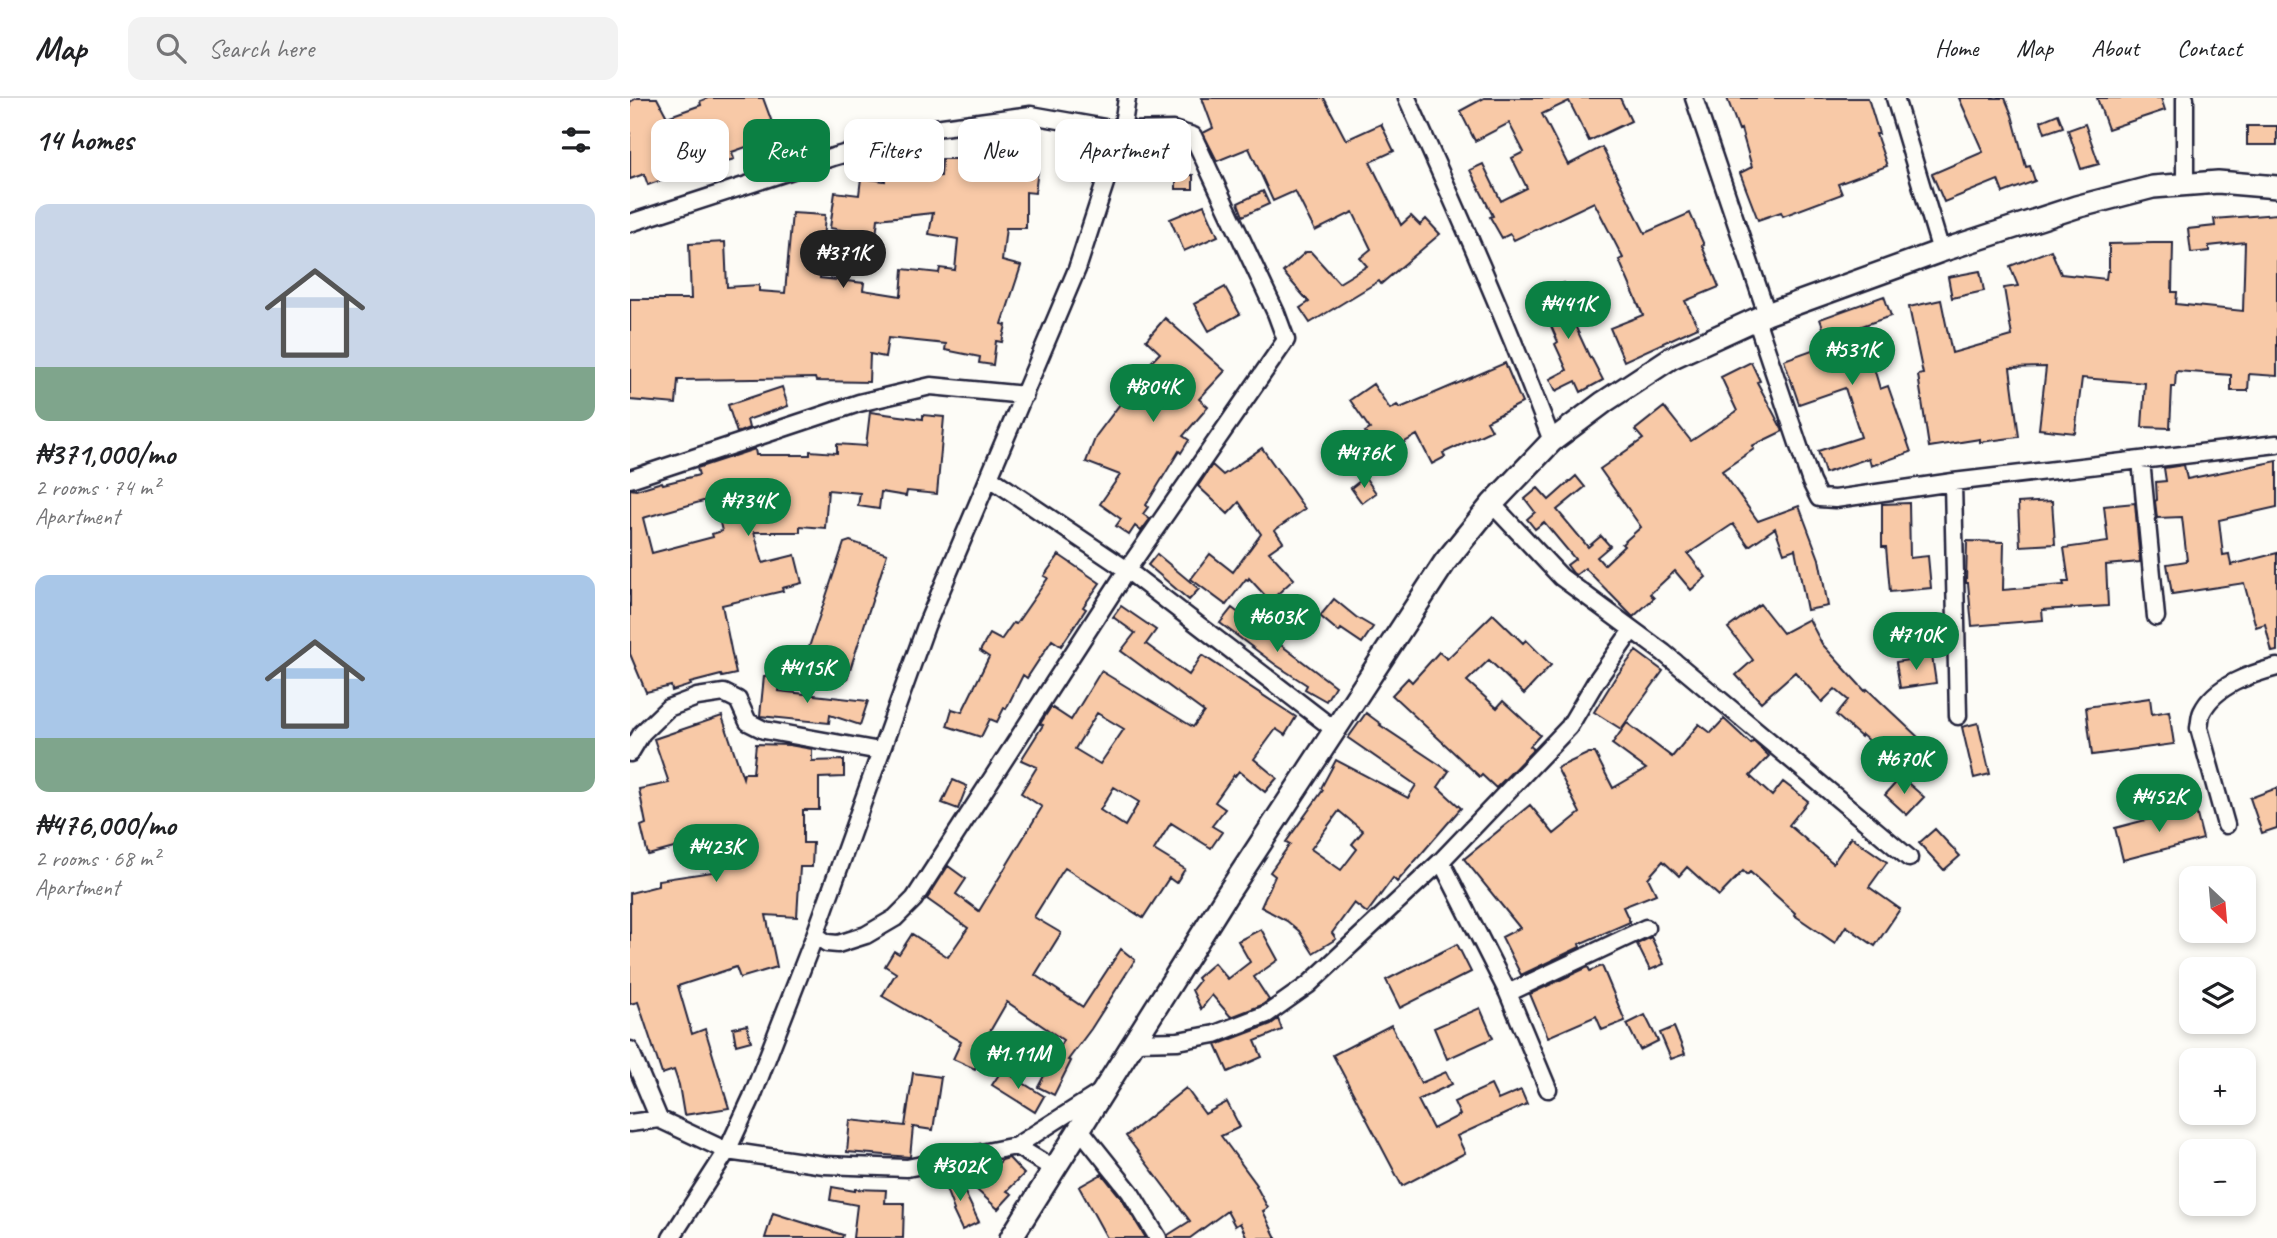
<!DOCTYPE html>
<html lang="en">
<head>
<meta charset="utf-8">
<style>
  :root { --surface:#fff; --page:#f2f2f2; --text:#202124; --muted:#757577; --line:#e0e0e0; --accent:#0b8043 }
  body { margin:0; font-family:Caveat,sans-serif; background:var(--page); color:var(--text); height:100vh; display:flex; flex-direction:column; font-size:26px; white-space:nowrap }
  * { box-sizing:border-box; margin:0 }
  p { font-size:23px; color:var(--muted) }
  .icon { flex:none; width:38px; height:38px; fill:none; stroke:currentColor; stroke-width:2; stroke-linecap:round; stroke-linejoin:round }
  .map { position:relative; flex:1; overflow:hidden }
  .sheet { display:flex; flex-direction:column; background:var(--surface); width:630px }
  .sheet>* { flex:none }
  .guide { position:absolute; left:21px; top:21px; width:665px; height:63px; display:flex; gap:14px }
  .needle { width:46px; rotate:154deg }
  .fabs { position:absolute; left:1549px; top:768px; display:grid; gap:14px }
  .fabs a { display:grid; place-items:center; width:77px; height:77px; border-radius:14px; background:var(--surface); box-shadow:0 4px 10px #0003; font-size:35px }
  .price { position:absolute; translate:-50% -60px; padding:0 16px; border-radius:24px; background:var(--accent); color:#fff; font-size:23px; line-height:46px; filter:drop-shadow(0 2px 4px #0008) }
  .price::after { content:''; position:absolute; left:50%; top:42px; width:21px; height:16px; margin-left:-10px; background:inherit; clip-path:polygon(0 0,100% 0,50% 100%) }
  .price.selected { background:#222; color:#fff }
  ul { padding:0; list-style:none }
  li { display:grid; align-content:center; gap:14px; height:371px; padding:0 35px }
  li span { display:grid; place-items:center; height:217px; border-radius:14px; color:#555 }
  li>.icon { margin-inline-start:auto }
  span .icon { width:126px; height:126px; fill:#fffc; stroke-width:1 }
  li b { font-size:30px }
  h2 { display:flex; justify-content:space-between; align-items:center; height:84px; padding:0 35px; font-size:30px }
  .tag { padding:0 24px; border-radius:14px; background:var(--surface); box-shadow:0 4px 10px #0003; font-size:24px; line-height:63px }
  .tag.selected { background:var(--accent); color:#fff }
  header { display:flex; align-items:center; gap:42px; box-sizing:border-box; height:98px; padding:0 35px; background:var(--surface); border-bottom:2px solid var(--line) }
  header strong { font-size:33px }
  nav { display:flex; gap:38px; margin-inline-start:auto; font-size:24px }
  .search { width:490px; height:63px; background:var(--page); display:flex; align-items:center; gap:18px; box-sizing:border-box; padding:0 24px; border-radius:14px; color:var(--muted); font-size:26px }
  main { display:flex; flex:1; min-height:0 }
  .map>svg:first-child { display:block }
  .building { fill:#f8c9a7; stroke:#22223b; stroke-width:2; fill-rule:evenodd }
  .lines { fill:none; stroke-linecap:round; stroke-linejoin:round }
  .minor-casing { stroke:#22223b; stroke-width:21 }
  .tertiary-casing { stroke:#22223b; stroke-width:26 }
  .minor { stroke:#fdfcf7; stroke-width:16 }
  .tertiary { stroke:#fdfcf7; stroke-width:21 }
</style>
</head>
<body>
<header>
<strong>Map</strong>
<div class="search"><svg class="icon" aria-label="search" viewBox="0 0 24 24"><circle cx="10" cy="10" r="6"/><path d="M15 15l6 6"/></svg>Search here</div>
<nav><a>Home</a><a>Map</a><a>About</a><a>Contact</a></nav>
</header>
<main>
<section class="sheet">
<h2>14 homes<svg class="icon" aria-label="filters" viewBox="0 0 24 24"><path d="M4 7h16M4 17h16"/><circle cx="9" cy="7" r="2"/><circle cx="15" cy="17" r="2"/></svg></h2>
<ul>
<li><span style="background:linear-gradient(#c9d6e8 75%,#7fa58c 0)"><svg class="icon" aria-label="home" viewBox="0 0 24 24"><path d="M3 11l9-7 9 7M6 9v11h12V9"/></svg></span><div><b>₦371,000/mo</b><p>2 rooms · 74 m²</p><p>Apartment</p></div></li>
<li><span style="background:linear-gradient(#a9c7e8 75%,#7fa58c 0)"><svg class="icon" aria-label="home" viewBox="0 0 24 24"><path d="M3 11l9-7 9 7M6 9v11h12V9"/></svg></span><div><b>₦476,000/mo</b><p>2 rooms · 68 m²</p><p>Apartment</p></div></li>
</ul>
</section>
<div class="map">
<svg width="1647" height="1140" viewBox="0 0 1647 1140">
  <rect width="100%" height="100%" fill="#fdfcf7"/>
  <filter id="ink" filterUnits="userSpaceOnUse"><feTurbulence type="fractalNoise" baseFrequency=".0143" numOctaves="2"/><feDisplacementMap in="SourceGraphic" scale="14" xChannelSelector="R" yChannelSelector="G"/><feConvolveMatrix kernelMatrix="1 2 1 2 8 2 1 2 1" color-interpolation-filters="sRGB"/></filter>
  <g filter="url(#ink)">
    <path class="building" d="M 7,0 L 27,0 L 37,19 L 71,7 L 70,3 L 78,0 L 133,0 L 147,38 L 102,54 L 104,61 L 91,65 L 88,55 L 44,71 L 46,77 L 18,87 L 14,76 L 0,81 L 0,4 Z
      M 572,0 L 694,0 L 716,42 L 751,26 L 764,53 L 740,64 L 771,127 L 781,118 L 790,127 L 796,121 L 810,136 L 751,186 L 749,183 L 680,225 L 670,210 L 679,204 L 653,174 L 676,154 L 681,154 L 709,185 L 737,168 L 730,160 L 741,151 L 723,114 L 685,133 L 665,93 L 643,103 L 619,50 L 587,63 L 573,35 L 583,30 Z
      M 854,0 L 990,0 L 1001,23 L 959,43 L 939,3 L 912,16 L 938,67 L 972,49 L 1015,135 L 1060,115 L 1074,147 L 1072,148 L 1089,189 L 1055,203 L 1068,229 L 994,263 L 980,230 L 1013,217 L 989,162 L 993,160 L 964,104 L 884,142 L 880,136 L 872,140 L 860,119 L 863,118 L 840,72 L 853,66 L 871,103 L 897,90 L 882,60 L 894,54 L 879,25 L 845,43 L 830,13 Z
      M 1097,0 L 1238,0 L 1249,36 L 1246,36 L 1257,68 L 1208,86 L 1212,96 L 1153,118 L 1151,114 L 1128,122 L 1110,75 L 1122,69 L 1111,31 L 1109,32 Z
      M 1329,0 L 1375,0 L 1382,17 L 1396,69 L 1400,68 L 1405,83 L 1373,95 L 1368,82 L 1314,104 L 1302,76 L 1353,54 Z
      M 1467,0 L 1531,0 L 1535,12 L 1478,31 Z
      M 1428,16 L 1433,29 L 1415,35 L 1411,23 Z
      M 1455,26 L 1469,66 L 1451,71 L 1438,32 Z
      M 1617,28 L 1647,28 L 1647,47 L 1617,47 Z
      M 351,58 L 409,64 L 405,95 L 396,94 L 396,130 L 376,130 L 372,163 L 391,168 L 372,226 L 376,227 L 372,244 L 366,243 L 363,267 L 349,265 L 350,259 L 315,252 L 316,246 L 258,240 L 255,259 L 240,256 L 239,284 L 186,283 L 185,280 L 48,282 L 46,306 L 0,302 L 0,201 L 61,201 L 59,146 L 95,144 L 97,189 L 129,187 L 129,193 L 155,195 L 162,115 L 195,117 L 190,180 L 234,185 L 233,192 L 271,198 L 273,171 L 309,175 L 310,170 L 325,172 L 328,141 L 299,136 L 303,115 L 248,121 L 246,138 L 200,130 L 205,94 L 229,97 L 231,80 L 255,83 L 254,72 L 279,70 L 280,81 L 311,78 L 312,61 L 351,61 Z
      M 546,77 L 563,77 L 563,91 L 546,91 Z
      M 633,93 L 639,106 L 613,118 L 608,105 Z
      M 574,107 L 588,138 L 554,153 L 540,121 Z
      M 1647,116 L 1647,278 L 1619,276 L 1618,293 L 1601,293 L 1601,277 L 1546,273 L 1545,289 L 1542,289 L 1540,330 L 1512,329 L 1515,285 L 1452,280 L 1445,335 L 1409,331 L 1416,269 L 1380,270 L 1389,339 L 1350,344 L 1350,341 L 1299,349 L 1288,277 L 1293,276 L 1279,209 L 1311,202 L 1322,255 L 1382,238 L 1374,190 L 1388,188 L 1380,168 L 1421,152 L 1431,176 L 1476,181 L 1477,173 L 1479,173 L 1479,146 L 1523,145 L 1543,145 L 1542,194 L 1547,194 L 1546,206 L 1613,213 L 1615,144 L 1579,148 L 1579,153 L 1561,155 L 1558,131 L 1585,128 L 1584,121 Z
      M 1350,173 L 1354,193 L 1322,200 L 1318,179 Z
      M 934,185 L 949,218 L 942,221 L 960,260 L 961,259 L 973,282 L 951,294 L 946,283 L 926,293 L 920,281 L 937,272 L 925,246 L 928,244 L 907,196 Z
      M 595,189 L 610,216 L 579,233 L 564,206 Z
      M 1254,198 L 1261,218 L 1232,228 L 1250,291 L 1258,288 L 1281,354 L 1241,368 L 1239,360 L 1195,375 L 1188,353 L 1231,339 L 1215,290 L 1169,306 L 1154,262 L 1199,246 L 1190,221 Z
      M 535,220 L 595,273 L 569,301 L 578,309 L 553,338 L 559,342 L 551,355 L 549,353 L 516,407 L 518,409 L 513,416 L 520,421 L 511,433 L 505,428 L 499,437 L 486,428 L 491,421 L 470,406 L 490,377 L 456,364 L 466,338 L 505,286 L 502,284 L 530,255 L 516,242 Z
      M 1121,264 L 1130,283 L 1127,284 L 1153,333 L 1122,348 L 1124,351 L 1092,373 L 1128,423 L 1169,408 L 1189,461 L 1198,508 L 1177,512 L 1165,451 L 1154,455 L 1145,430 L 1119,448 L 1103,426 L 1058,456 L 1076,479 L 1061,492 L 1045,473 L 1020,496 L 1024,500 L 1003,519 L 955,470 L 946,477 L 943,475 L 937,467 L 945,461 L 914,424 L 905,431 L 897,421 L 905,414 L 895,401 L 908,390 L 919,402 L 946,378 L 955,389 L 927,412 L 958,449 L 971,438 L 980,448 L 967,459 L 974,467 L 994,448 L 992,446 L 1011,429 L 970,371 L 1013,341 L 1005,332 L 1034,309 L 1061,343 L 1107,313 L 1091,279 Z
      M 875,265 L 892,305 L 857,323 L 862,332 L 813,355 L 815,359 L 802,366 L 787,337 L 749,359 L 735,334 L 740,331 L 720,302 L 743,286 L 760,311 L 767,307 L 770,310 Z
      M 152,289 L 158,308 L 117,322 L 119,330 L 107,335 L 98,307 Z
      M 240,314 L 293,321 L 293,317 L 314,319 L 307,396 L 277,393 L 276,398 L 251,394 L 249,411 L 228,408 L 230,395 L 198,392 L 195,430 L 170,428 L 170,434 L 124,434 L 133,465 L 165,457 L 172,485 L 152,490 L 153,493 L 92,507 L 106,576 L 92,579 L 91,577 L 60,585 L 61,587 L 42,593 L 41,588 L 16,594 L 0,556 L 0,391 L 6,392 L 32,384 L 33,386 L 69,377 L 67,370 L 125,351 L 126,357 L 180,357 L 180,353 L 207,355 L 207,346 L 236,348 ZM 84,400 L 92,433 L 82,436 L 83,439 L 22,455 L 13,420 Z
      M 632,350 L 675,411 L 645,432 L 653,444 L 639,454 L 664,481 L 640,503 L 619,480 L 618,482 L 616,481 L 596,507 L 561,481 L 580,456 L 603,474 L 631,436 L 609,404 L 598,416 L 568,388 L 582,367 L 593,377 Z
      M 1647,363 L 1647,409 L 1589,422 L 1593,457 L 1599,456 L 1601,467 L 1647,455 L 1647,553 L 1642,554 L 1635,526 L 1626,529 L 1614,485 L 1542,496 L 1537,466 L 1557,463 L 1552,419 L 1527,420 L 1525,403 L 1527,402 L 1526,384 L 1536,383 L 1534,370 L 1554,367 L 1557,381 Z
      M 735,379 L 746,395 L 732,405 L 721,390 Z
      M 1422,403 L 1425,446 L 1390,448 L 1388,405 Z
      M 1279,405 L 1280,460 L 1298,458 L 1301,490 L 1260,494 L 1256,449 L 1252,449 L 1252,406 Z
      M 1505,405 L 1510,464 L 1476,467 L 1478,508 L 1412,512 L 1413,522 L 1342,528 L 1338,485 L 1336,485 L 1337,443 L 1374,444 L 1373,492 L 1434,487 L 1433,484 L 1439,484 L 1434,450 L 1478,444 L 1474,408 Z
      M 220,443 L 257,456 L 217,581 L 173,567 L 214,445 Z
      M 527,456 L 569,491 L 559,502 L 518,467 Z
      M 429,457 L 470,485 L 453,509 L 456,511 L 431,548 L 422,542 L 397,580 L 393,577 L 376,611 L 374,610 L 367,624 L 360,621 L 351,639 L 317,628 L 322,611 L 332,614 L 359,559 L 350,553 L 360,536 L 371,542 L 383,525 L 386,526 L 418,480 L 414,478 Z
      M 704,501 L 726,519 L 743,529 L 732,545 L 711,531 L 709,534 L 690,518 Z
      M 1130,506 L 1153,535 L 1179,521 L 1192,546 L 1235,593 L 1237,591 L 1289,640 L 1265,666 L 1232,637 L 1231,639 L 1206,617 L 1218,602 L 1205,591 L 1192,604 L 1165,574 L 1131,604 L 1106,577 L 1123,562 L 1098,530 Z
      M 491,508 L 526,532 L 516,546 L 559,577 L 572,557 L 666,619 L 655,637 L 646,631 L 624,661 L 647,680 L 635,694 L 609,673 L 605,678 L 604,677 L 585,704 L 595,711 L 582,728 L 592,734 L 581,750 L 541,725 L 524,752 L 555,771 L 546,785 L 539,780 L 513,820 L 435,770 L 432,774 L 404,819 L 431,835 L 405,877 L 453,909 L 491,851 L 505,862 L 461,931 L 438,962 L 441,963 L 424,997 L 408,989 L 433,942 L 377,904 L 348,954 L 352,956 L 345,971 L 323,961 L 331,944 L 252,898 L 266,875 L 255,868 L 264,853 L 269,856 L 282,836 L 318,859 L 338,830 L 297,801 L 318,768 L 336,781 L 326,796 L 349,813 L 412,709 L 391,695 L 407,669 L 391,662 L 413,627 L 410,626 L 421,609 L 441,622 L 471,573 L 563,629 L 574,614 L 491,553 L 505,535 L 483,519 ZM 467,615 L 494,631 L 470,666 L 445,651 ZM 484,689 L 509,704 L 495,728 L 470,712 Z
      M 602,510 L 705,588 L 696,603 L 675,591 L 677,587 L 646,567 L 590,525 Z
      M 863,516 L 893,545 L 896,542 L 921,567 L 894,596 L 859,562 L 837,583 L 867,610 L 873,603 L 910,637 L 900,648 L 904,651 L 866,690 L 852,677 L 850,679 L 762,597 L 778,580 L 782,584 L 809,554 L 817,561 Z
      M 1006,553 L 1033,573 L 991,631 L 964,614 L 985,580 Z
      M 1302,558 L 1306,585 L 1270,590 L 1266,564 Z
      M 134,578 L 151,579 L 149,593 L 238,603 L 230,627 L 200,617 L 199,625 L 130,618 Z
      M 1520,600 L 1522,616 L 1539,613 L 1544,646 L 1462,657 L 1456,609 Z
      M 736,615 L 751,626 L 750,627 L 819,673 L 808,689 L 831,710 L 767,784 L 763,780 L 737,815 L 724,805 L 702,835 L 706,841 L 683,855 L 669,833 L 657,823 L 631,809 L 645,778 L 640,774 L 660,746 L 656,744 L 693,692 L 691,690 L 706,662 L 778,700 L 786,687 L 718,640 ZM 709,713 L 733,733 L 722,746 L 727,751 L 711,772 L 681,751 Z
      M 92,618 L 113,680 L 114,675 L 123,675 L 126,646 L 159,647 L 182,651 L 182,663 L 214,662 L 214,679 L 189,680 L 189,712 L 173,712 L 173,745 L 183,745 L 182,769 L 170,769 L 167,819 L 136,817 L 147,869 L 110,880 L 106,869 L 48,888 L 62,936 L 75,931 L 99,1010 L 54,1017 L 49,987 L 44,972 L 32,976 L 8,904 L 0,906 L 0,795 L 28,788 L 28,782 L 89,773 L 85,743 L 81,744 L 81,740 L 18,757 L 11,728 L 16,726 L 9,691 L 39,685 L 24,641 Z
      M 1094,621 L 1121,646 L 1123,643 L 1139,658 L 1120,678 L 1142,698 L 1153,684 L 1178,703 L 1159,727 L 1203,765 L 1221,739 L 1257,764 L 1239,789 L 1270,811 L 1245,848 L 1216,828 L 1205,845 L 1164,817 L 1165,815 L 1120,774 L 1117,777 L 1113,773 L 1089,798 L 1057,769 L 1049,778 L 1033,763 L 1018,780 L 1026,796 L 993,809 L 1000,824 L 949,846 L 950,849 L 891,877 L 872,839 L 890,830 L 834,761 L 900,707 L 924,736 L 950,715 L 927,670 L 959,655 L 965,655 L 983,690 L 1016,671 L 982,646 L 997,625 L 1042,659 L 1069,626 L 1081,635 Z
      M 1348,625 L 1360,676 L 1344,680 L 1332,629 Z
      M 1271,679 L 1294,699 L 1277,717 L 1255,697 Z
      M 323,682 L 337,688 L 328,711 L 312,705 Z
      M 1647,690 L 1647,730 L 1632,735 L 1620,700 Z
      M 1565,709 L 1573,741 L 1493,762 L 1485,730 Z
      M 1305,731 L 1330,758 L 1314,772 L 1289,745 Z
      M 631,831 L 648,862 L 624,879 L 639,902 L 632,907 L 601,919 L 582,897 L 571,911 L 562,892 L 569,883 L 567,880 L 584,865 L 598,881 L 620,864 L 608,843 Z
      M 1021,839 L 1034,866 L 1020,872 L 1007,846 Z
      M 827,846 L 841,874 L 770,910 L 756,882 Z
      M 972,868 L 995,923 L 972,932 L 966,918 L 918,939 L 900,896 L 958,869 L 960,873 Z
      M 850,910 L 863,940 L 817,961 L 804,930 Z
      M 1015,917 L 1028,943 L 1010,952 L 997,926 Z
      M 648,921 L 652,932 L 625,943 L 632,959 L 598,974 L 586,947 L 641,926 Z
      M 117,927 L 121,943 L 106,947 L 103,930 Z
      M 761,927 L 791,985 L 816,974 L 822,986 L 788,1002 L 803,1031 L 830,1017 L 824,1004 L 861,987 L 868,1002 L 891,992 L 897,1006 L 827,1038 L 835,1055 L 772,1088 L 703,957 Z
      M 1044,929 L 1055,956 L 1041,961 L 1030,935 Z
      M 372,972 L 414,998 L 405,1014 L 362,987 Z
      M 283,975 L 311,979 L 303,1032 L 283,1029 L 280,1059 L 217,1054 L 220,1022 L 275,1028 Z
      M 556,990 L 575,1016 L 597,1004 L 610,1029 L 591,1038 L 627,1087 L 626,1088 L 638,1110 L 633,1113 L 646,1140 L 617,1140 L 610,1125 L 605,1128 L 597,1113 L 560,1140 L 538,1140 L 538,1137 L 560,1123 L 496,1038 Z
      M 379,1060 L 394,1076 L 377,1093 L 382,1096 L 368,1111 L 338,1084 L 352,1070 L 358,1075 L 372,1062 Z
      M 472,1076 L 491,1100 L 516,1140 L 477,1140 L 449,1089 Z
      M 327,1078 L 349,1124 L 332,1132 L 323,1113 L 324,1112 L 313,1083 Z
      M 202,1089 L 225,1093 L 225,1091 L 256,1092 L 255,1105 L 274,1105 L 273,1140 L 223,1140 L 227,1107 L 200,1102 Z
      M 143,1115 L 213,1137 L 212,1140 L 135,1140 Z"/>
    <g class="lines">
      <g class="minor-casing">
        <path id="minor" d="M 777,0 C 828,113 878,226 922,343
          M 1064,0 L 1137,216
          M 1265,0 L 1311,153
          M 1555,0 L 1555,87
          M 0,125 L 203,59 L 305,30 L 401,17 L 492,33 L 543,32 L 563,38 L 646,215 L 656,242 L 497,472 L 284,801 L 265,820 L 236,837 L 208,846 L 197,845 L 185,837
          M 1126,221 L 1181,384 L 1189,400 L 1205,401 L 1323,384 L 1647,346
          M 1511,362 L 1526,519
          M 359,379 L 497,472 L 705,632
          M 0,381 L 229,305 L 301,288 L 395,297
          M 1323,384 L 1328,618
          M 862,406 L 931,479 L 1034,555 L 1279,760
          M 0,655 L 12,635 L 38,610 L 67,599 L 94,595 L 108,602 L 118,624 L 134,632 L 250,653
          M 1596,727 L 1569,630 C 1570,625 1570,618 1572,614 C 1585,587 1621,576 1647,569
          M 811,763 L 878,895 L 918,991
          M 878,895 L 1016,830
          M 504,944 L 548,943 L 585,936 L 637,916 L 678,887 L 811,763 L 939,629 L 965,585 L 1002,532
          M 0,952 L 29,1021
          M 0,1025 L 29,1021 L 97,1053 L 194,1067 L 277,1070 L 386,1048 L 471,994
          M 449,1030 L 500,1094 L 528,1140
          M 386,1048 L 424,1071
          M 41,1140 L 97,1053 L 122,999 L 185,837 L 296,528 L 447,171 L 492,33 L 497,0"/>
      </g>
      <g class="tertiary-casing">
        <path id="tertiary" d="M 381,1140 L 596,798 L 815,464 L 862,406 L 922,343 L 974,304 L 1041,260 L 1137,216 L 1311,153 L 1446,109 L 1523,89 L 1588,84 L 1647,89"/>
      </g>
      <use href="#minor" class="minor"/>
      <use href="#tertiary" class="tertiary"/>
    </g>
  </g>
</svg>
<div class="fabs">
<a><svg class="needle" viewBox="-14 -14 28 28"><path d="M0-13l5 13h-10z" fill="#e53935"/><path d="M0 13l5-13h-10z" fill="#757577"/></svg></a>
<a><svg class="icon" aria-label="layers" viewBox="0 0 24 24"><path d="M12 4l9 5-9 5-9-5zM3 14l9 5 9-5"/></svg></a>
<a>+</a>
<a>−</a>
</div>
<b class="price selected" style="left:213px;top:192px">₦371K</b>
<b class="price" style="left:938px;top:243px">₦441K</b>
<b class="price" style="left:1222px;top:289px">₦531K</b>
<b class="price" style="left:523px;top:326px">₦804K</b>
<b class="price" style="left:734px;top:392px">₦476K</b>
<b class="price" style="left:118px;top:440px">₦734K</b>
<b class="price" style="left:647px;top:556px">₦603K</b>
<b class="price" style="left:1286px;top:574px">₦710K</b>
<b class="price" style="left:177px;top:607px">₦415K</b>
<b class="price" style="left:1274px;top:698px">₦670K</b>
<b class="price" style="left:1529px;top:736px">₦452K</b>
<b class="price" style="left:86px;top:786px">₦423K</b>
<b class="price" style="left:388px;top:993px">₦1.11M</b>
<b class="price" style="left:330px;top:1105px">₦302K</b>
<div class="guide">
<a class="tag">Buy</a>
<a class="tag selected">Rent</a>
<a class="tag">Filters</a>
<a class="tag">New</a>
<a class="tag">Apartment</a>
</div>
</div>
</main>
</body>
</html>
